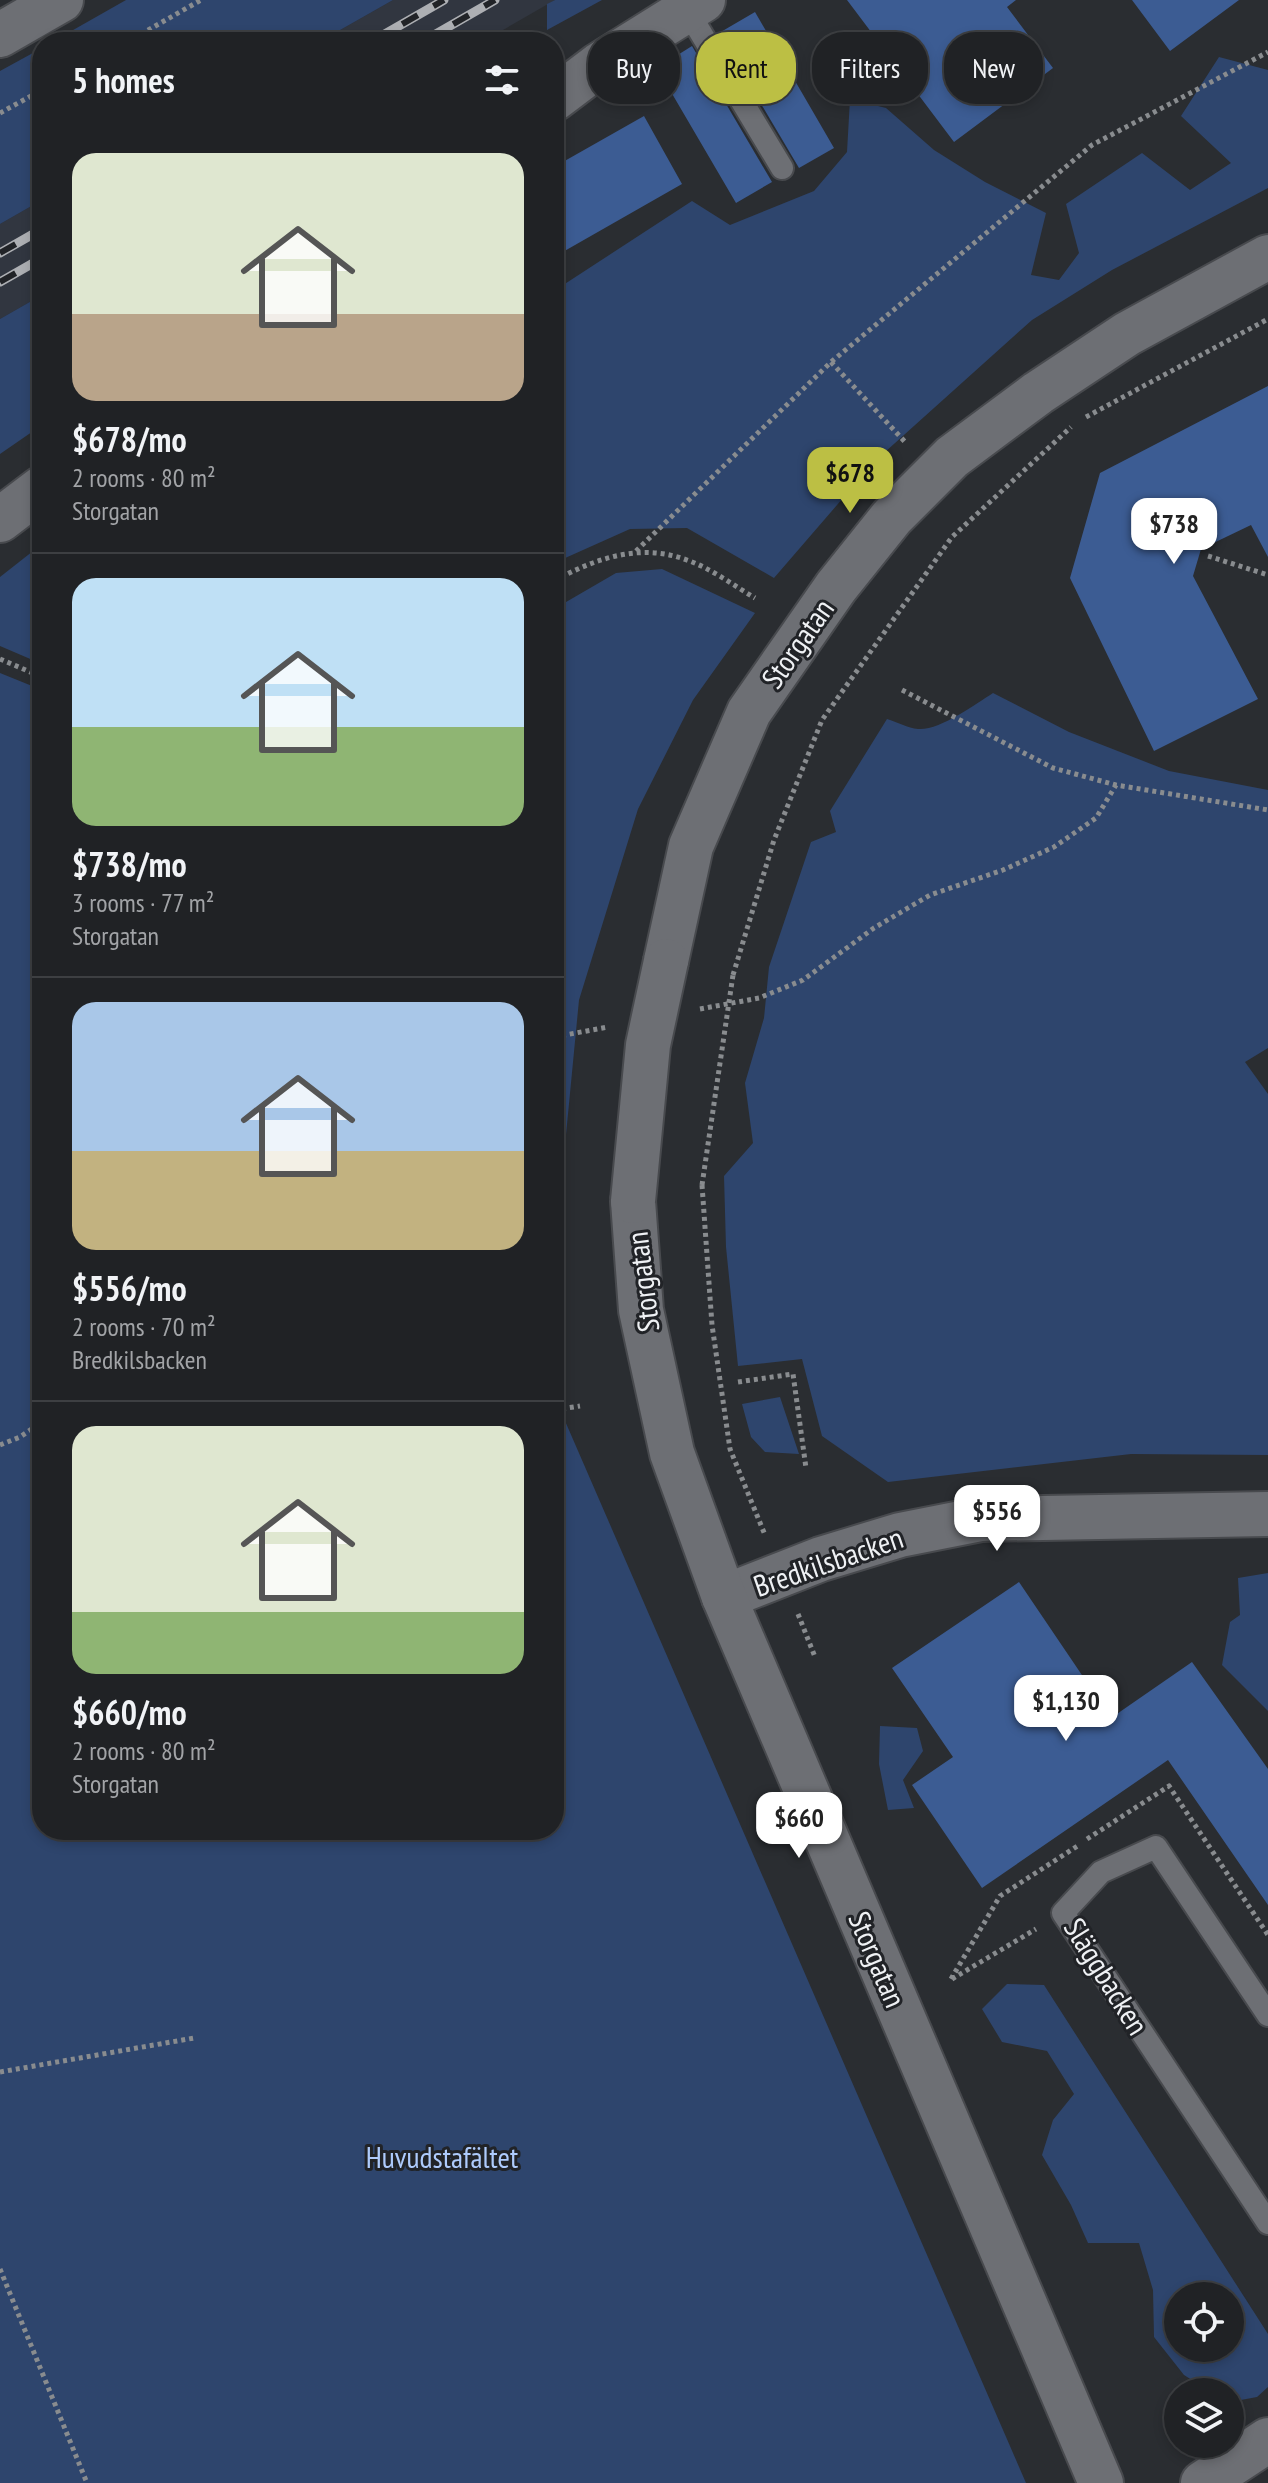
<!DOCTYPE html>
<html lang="en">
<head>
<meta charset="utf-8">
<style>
  :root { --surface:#202225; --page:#2d2f32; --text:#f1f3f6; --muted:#a2a4a7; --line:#3d3f42; --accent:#bcbf44 }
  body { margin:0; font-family:"PT Sans Narrow",sans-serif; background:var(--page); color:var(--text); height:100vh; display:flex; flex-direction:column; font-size:30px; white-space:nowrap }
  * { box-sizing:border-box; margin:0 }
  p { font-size:26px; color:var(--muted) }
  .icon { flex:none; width:44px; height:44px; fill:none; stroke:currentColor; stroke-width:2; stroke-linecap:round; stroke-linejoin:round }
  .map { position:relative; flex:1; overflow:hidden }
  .drawer { position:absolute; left:32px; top:32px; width:532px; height:1808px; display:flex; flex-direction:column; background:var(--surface); border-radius:32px; box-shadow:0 4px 12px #0003,0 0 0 2px var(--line) }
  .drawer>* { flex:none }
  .banner { position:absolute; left:588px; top:32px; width:560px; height:72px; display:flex; gap:16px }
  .controls { position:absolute; left:1164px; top:2282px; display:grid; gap:16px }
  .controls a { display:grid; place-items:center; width:80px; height:80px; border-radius:50%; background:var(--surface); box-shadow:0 4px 12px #0003,0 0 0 2px var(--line); font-size:40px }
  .price { position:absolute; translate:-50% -68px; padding:0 18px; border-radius:16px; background:#fff; color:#222; font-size:26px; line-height:52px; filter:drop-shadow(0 2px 4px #0008) }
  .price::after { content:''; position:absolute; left:50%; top:48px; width:24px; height:18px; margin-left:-12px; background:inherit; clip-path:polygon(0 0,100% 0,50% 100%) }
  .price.current { background:var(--accent); color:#111 }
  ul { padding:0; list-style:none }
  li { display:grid; align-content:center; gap:16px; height:424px; padding:0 40px }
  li+li { border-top:2px solid var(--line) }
  li span { display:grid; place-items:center; height:248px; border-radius:24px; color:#555 }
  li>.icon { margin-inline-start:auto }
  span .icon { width:144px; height:144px; fill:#fffc; stroke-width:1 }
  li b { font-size:34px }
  h2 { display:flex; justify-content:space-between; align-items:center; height:96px; padding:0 40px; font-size:34px }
  .pill { padding:0 28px; border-radius:32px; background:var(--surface); box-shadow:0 4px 12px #0003,0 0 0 2px var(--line); font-size:28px; line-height:72px }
  .pill.current { background:var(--accent); color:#111 }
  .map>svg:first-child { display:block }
  .built { fill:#313640 }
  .green { fill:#2e456d; fill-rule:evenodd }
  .building { fill:#3c5c93 }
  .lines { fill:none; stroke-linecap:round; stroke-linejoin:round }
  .lane-casing { stroke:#484a4e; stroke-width:26 }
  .street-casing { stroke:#484a4e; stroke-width:48 }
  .secondary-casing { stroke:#484a4e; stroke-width:48 }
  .path { stroke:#898c8f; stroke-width:5; stroke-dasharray:4 4; stroke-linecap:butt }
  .lane { stroke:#6d6f74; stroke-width:22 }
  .street { stroke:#6d6f74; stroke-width:44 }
  .secondary { stroke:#6d6f74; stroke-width:44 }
  .rail-casing { stroke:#adafb3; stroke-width:9 }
  .rail { stroke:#212327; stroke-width:6; stroke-dasharray:18; stroke-linecap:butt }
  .secondary-bridge-casing { stroke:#484a4e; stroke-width:48; stroke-linecap:butt }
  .path-bridge { stroke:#898c8f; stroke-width:5; stroke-dasharray:4 4; stroke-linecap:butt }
  .secondary-bridge { stroke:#6d6f74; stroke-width:44 }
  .labels { text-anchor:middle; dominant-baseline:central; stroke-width:6; stroke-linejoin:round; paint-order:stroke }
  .street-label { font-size:30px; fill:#eff1f4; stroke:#212327 }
  .park-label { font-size:30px; fill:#aecbfc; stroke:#212327 }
</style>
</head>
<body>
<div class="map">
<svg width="1268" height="2483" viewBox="0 0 1268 2483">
  <rect width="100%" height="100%" fill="#2a2d31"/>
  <path class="built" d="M 393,0 L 555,0 L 482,42 L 319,42 Z
    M 42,200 L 42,295 L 0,319 L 0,224 Z"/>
  <path class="green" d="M 126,0 L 393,0 L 319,42 L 52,42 Z
    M 555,0 L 602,0 L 547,30 L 547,4 Z
    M 42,48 L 42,200 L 0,224 L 0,71 Z
    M 1219,57 L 1268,70 L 1268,188 L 1112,270 L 1032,320 L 875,461 L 774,578 L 687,528 L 630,529 L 554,563 L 554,291 L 692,201 L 730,225 L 814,191 L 847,152 L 850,99 L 886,108 L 934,150 L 985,182 L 1046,213 L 1031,275 L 1059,280 L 1079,253 L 1066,204 L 1142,153 L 1190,190 L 1231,163 L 1181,116 Z
    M 42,295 L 42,425 L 0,454 L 0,319 Z
    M 42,544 L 42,664 L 0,646 L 0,577 Z
    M 662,569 L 755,613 L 693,700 L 638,809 L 579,1000 L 554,1259 L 554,609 L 616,573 Z
    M 0,673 L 42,690 L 42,1830 L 554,1830 L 554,1279 L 562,1414 L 1026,2483 L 0,2483 Z
    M 993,693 L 1069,732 L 1169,771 L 1268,790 L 1268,1048 L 1245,1062 L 1268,1094 L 1268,1455 L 1131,1454 L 888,1482 L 822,1436 L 802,1359 L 738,1366 L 726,1247 L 724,1176 L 753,1143 L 745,1083 L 764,1018 L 769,967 L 811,842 L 836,832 L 830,811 L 887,719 C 897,722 908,728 918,729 C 939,731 976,704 993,693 Z
    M 780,1397 L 799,1454 L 765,1452 L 751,1437 L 742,1404 Z
    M 1268,1573 L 1268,1711 L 1222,1665 L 1230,1622 L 1240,1615 L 1238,1578 Z
    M 880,1726 L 917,1728 L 923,1751 L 903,1780 L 914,1808 L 888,1810 L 879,1764 Z
    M 1007,1984 L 1044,1985 L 1268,2334 L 1268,2387 L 1257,2397 L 1230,2402 L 1230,2392 L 1211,2392 L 1184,2375 L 1154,2337 L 1153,2290 L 1139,2243 L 1088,2243 L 1071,2205 L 1042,2155 L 1053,2120 L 1074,2094 L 1047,2051 L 1002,2042 L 982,2009 ZM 1178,2296 L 1230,2296 L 1230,2348 L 1178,2348 Z"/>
  <path class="building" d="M 847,0 L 1016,0 L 1007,7 L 1053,68 L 954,142 Z
    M 1132,0 L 1239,0 L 1170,51 Z
    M 755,12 L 834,148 L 799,168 L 719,33 Z
    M 692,46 L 772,182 L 736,203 L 657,68 Z
    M 644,116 L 682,184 L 554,257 L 554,167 Z
    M 1268,386 L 1268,557 L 1251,525 L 1201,549 L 1193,576 L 1258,699 L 1154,751 L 1070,578 L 1100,473 Z
    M 1019,1582 L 1111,1718 L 1192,1662 L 1268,1769 L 1268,1905 L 1168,1760 L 982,1888 L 912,1785 L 953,1757 L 892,1668 Z"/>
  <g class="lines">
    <g class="lane-casing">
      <path id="lane" d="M 687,10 L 782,168
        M 1268,2015 L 1156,1847 L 1101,1872 L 1063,1913 L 1268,2223"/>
    </g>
    <g class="street-casing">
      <path id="street" d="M 0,35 L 61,0
        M 554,99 L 599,65 L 703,0
        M 0,520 L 42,488
        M 724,1597 L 821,1559 L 900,1535 L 981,1519 L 1268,1514
        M 1203,2483 L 1268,2440"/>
    </g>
    <g class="secondary-casing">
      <path id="secondary" d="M 666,961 L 691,846 L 749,712 L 836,587 L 892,517 L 952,457 L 1038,393 L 1127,334 L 1268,257
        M 633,1201 L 641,1310 L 672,1453 L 724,1597 L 1101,2483"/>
    </g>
    <path class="path" d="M 127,42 L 201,0
      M 0,113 L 42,90
      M 831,362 L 906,443
      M 1086,417 L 1268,319
      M 636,551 L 831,362 L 1092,145 L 1268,52
      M 1208,556 L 1268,575
      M 554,581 C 594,559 639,543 684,559 C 709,567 733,585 755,598
      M 0,659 L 42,677
      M 902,690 L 1053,768 L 1116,785 L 1268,810
      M 733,975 L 774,840 L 822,720 L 952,537 L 1071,427
      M 700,1009 L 759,998 L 803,980 L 874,928 L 930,895 L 1003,870 L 1054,847 L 1096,818 L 1116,785
      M 554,1037 L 608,1027
      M 702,1185 L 712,1325 L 730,1449 L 765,1535
      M 738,1382 L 793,1374 L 806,1468
      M 554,1410 L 580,1406
      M 0,1445 L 20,1437 L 42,1422
      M 798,1614 L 815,1657
      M 1087,1839 L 1169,1786 L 1268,1935
      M 951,1979 L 1000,1896 L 1079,1845
      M 952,1979 L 1036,1929
      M 0,2072 L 194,2038
      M 0,2269 L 87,2483"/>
    <use href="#lane" class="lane"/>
    <use href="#street" class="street"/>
    <use href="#secondary" class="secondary"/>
    <g class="rail-casing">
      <path id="rail" d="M 371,42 L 444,0
        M 422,42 L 495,0
        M 0,253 L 42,229
        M 0,282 L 42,258"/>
    </g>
    <use href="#rail" class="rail"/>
    <g class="secondary-bridge-casing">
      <path id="secondary-bridge" d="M 633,1201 L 648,1045 L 666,961"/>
    </g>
    <path class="path-bridge" d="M 702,1185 L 733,975"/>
    <use href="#secondary-bridge" class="secondary-bridge"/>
  </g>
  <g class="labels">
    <g class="street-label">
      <text transform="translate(797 643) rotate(-55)">Storgatan</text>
      <text transform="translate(642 1282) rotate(-97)">Storgatan</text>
      <text transform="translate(828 1561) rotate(-19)">Bredkilsbacken</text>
      <text transform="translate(878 1959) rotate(67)">Storgatan</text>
      <text transform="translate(1107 1976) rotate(58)">Släggbacken</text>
    </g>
    <g class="park-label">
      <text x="442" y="2156">Huvudstafältet</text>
    </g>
  </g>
</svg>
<div class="controls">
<a><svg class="icon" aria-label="locate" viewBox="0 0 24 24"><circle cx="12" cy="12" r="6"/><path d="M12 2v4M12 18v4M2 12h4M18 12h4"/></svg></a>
<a><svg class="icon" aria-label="layers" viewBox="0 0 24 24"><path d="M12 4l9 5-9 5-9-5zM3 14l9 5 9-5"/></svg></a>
</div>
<b class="price current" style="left:850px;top:515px">$678</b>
<b class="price" style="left:1174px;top:566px">$738</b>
<b class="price" style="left:997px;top:1553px">$556</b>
<b class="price" style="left:1066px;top:1743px">$1,130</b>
<b class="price" style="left:799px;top:1860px">$660</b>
<div class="banner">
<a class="pill">Buy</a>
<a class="pill current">Rent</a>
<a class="pill">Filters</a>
<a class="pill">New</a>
</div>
<section class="drawer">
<h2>5 homes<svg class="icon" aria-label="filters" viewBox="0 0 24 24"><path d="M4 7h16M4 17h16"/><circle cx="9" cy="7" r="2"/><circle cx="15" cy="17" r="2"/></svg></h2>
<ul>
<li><span style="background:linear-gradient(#dfe7d0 65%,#b9a48a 0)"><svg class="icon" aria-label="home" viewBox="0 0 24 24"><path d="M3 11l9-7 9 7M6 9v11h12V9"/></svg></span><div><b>$678/mo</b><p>2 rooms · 80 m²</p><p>Storgatan</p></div></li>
<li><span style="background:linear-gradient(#bfe0f5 60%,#8fb573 0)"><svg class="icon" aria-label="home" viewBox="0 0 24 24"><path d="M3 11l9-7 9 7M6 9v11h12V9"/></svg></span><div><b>$738/mo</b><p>3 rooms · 77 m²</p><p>Storgatan</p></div></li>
<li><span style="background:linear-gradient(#a9c7e8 60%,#c2b280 0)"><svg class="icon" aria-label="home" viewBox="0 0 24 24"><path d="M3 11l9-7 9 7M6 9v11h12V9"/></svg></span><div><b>$556/mo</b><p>2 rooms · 70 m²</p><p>Bredkilsbacken</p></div></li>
<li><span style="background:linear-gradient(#dfe7d0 75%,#8fb573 0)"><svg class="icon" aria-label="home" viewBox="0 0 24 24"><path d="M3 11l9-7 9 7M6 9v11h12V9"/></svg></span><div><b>$660/mo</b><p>2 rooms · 80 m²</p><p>Storgatan</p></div></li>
</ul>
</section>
</div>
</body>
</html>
